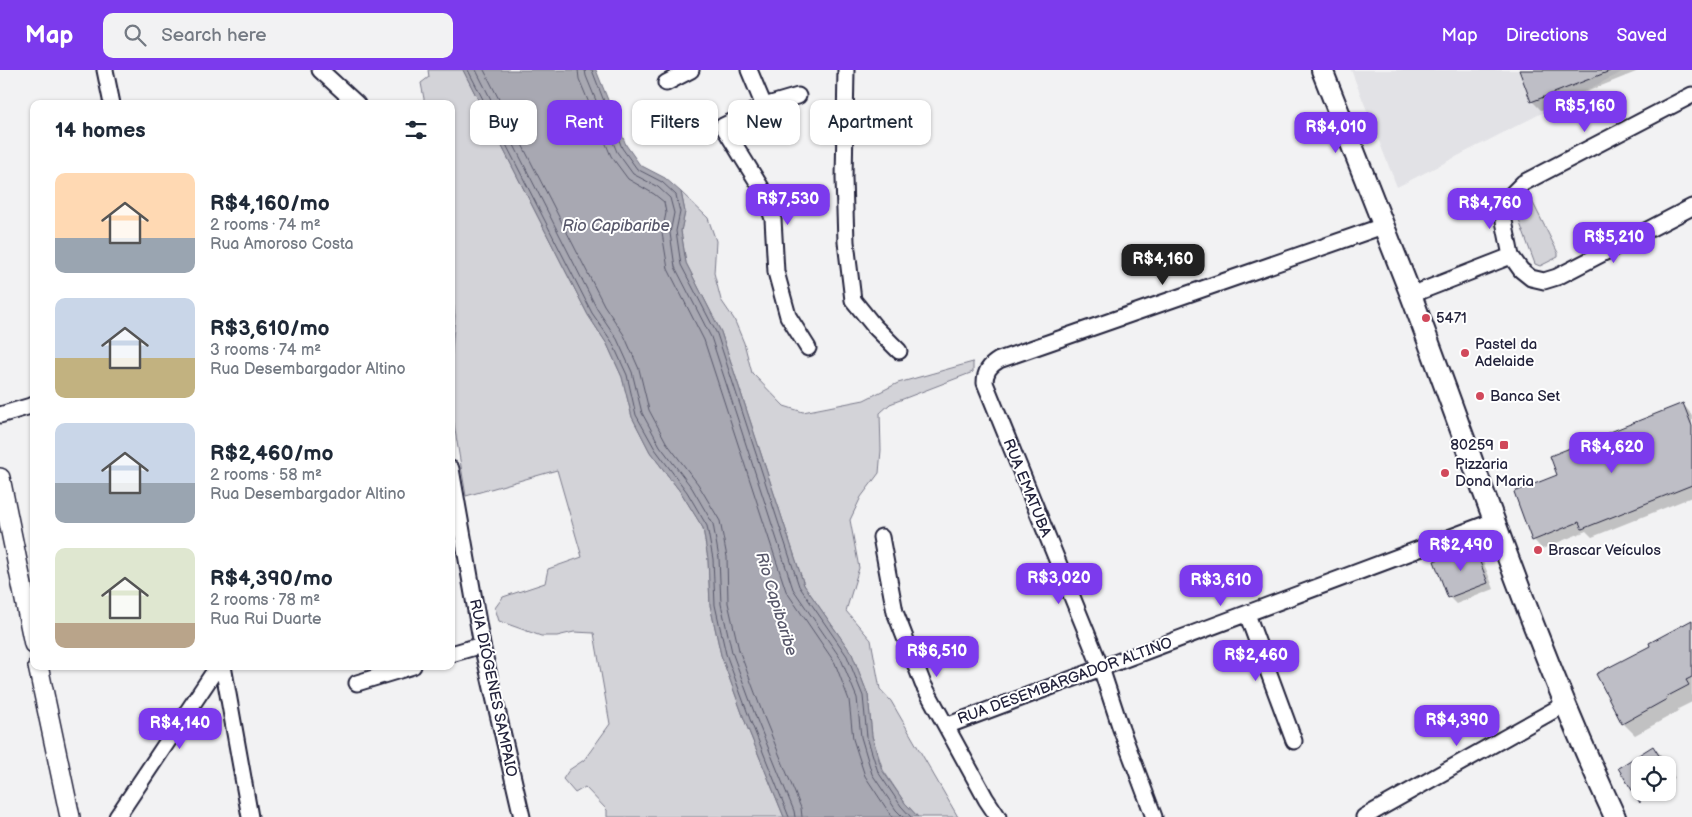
<!DOCTYPE html>
<html lang="en">
<head>
<meta charset="utf-8">
<style>
  :root { --surface:#fff; --page:#f2f2f3; --text:#1f2937; --muted:#747a83; --accent:#7c3aed }
  body { margin:0; font-family:"Balsamiq Sans",sans-serif; background:var(--page); color:var(--text); height:100vh; display:flex; flex-direction:column; font-size:19px; white-space:nowrap }
  * { box-sizing:border-box; margin:0 }
  p { font-size:16px; color:var(--muted) }
  .icon { flex:none; width:28px; height:28px; fill:none; stroke:currentColor; stroke-width:2; stroke-linecap:round; stroke-linejoin:round }
  .map { position:relative; flex:1; overflow:hidden }
  .panel { position:absolute; left:30px; top:30px; width:425px; height:570px; display:flex; flex-direction:column; background:var(--surface); border-radius:10px; box-shadow:0 1px 4px #0004 }
  .panel>* { flex:none }
  .banner { position:absolute; left:470px; top:30px; width:475px; height:45px; display:flex; gap:10px }
  .buttons { position:absolute; left:1631px; top:686px; display:grid; gap:10px }
  .buttons a { display:grid; place-items:center; width:45px; height:45px; border-radius:10px; background:var(--surface); box-shadow:0 1px 4px #0004; font-size:25px }
  .price { position:absolute; translate:-50% -42px; padding:0 11px; border-radius:10px; background:var(--accent); color:#fff; font-size:16px; line-height:32px; filter:drop-shadow(0 1px 2px #0008) }
  .price::after { content:''; position:absolute; left:50%; top:30px; width:15px; height:11px; margin-left:-8px; background:inherit; clip-path:polygon(0 0,100% 0,50% 100%) }
  .price.on { background:#222; color:#fff }
  ul { padding:0; list-style:none }
  li { display:flex; align-items:center; gap:15px; height:125px; padding:0 25px }
  li span { display:grid; place-items:center; flex:none; width:140px; height:100px; border-radius:10px; color:#555 }
  li>.icon { margin-inline-start:auto }
  span .icon { width:60px; height:60px; fill:#fffc; stroke-width:1 }
  li b { font-size:21px }
  h2 { display:flex; justify-content:space-between; align-items:center; height:60px; padding:0 25px; font-size:21px }
  .pill { padding:0 18px; border-radius:10px; background:var(--surface); box-shadow:0 1px 4px #0004; font-size:18px; line-height:45px }
  .pill.on { background:var(--accent); color:#fff }
  header { display:flex; align-items:center; gap:30px; box-sizing:border-box; height:70px; padding:0 25px; background:var(--accent); color:#fff }
  header strong { font-size:24px }
  nav { display:flex; gap:28px; margin-inline-start:auto; font-size:18px }
  .search { width:350px; height:45px; background:var(--page); display:flex; align-items:center; gap:12px; box-sizing:border-box; padding:0 18px; border-radius:10px; color:var(--muted); font-size:19px }
  .map>svg:first-child { display:block }
  .built { fill:#e2e2e6 }
  .green { fill:#d3d3d8; stroke:#7a7a8a }
  .water { fill:#a8a8b2; stroke:#727282 }
  .shadow { fill:#0003 }
  .lines { fill:none; stroke-linecap:round; stroke-linejoin:round }
  .shore { stroke:#58586b; stroke-width:1 }
  .building { fill:#bebec6; stroke:#22223b }
  .minor-casing { stroke:#22223b; stroke-width:19 }
  .tertiary-casing { stroke:#22223b; stroke-width:22 }
  .secondary-casing { stroke:#22223b; stroke-width:24 }
  .minor { stroke:#fff; stroke-width:15 }
  .tertiary { stroke:#fff; stroke-width:19 }
  .secondary { stroke:#fff; stroke-width:20 }
  .poi-dot { fill:#d1495b; stroke:#fff; stroke-width:2 }
  .labels { text-anchor:middle; dominant-baseline:central; stroke-width:4; stroke-linejoin:round; paint-order:stroke }
  .poi-label { font-size:15px; fill:#22223b; stroke:#fff; text-anchor:start }
  .street-label { font-size:15px; fill:#22223b; stroke:#fff }
  .water-label { font-size:16px; font-style:italic; fill:#58586b; stroke:#fff }
</style>
</head>
<body>
<header>
<strong>Map</strong>
<div class="search"><svg class="icon" aria-label="search" viewBox="0 0 24 24"><circle cx="10" cy="10" r="6"/><path d="M15 15l6 6"/></svg>Search here</div>
<nav><a>Map</a><a>Directions</a><a>Saved</a></nav>
</header>
<div class="map">
<svg width="1692" height="747" viewBox="0 0 1692 747">
  <rect width="100%" height="100%" fill="#f2f2f3"/>
  <filter id="ink" filterUnits="userSpaceOnUse"><feTurbulence type="fractalNoise" baseFrequency=".02" numOctaves="2"/><feDisplacementMap in="SourceGraphic" scale="10" xChannelSelector="R" yChannelSelector="G"/><feConvolveMatrix kernelMatrix="1 2 1 2 8 2 1 2 1" color-interpolation-filters="sRGB"/></filter>
  <g filter="url(#ink)">
    <path class="built" d="M 1351,0 L 1626,0 L 1397,117 Z"/>
    <path class="green" d="M 428,0 L 463,0 L 588,245 L 607,274 L 622,307 L 632,347 L 650,382 L 682,424 L 703,458 L 708,489 L 710,535 L 721,585 L 746,654 L 784,747 L 607,747 L 607,740 L 585,717 L 575,723 L 563,709 L 569,700 L 584,690 L 610,654 L 594,563 L 574,562 L 557,566 L 541,566 L 499,551 L 495,538 L 503,527 L 545,513 L 548,499 L 582,487 L 557,400 L 466,426 L 451,336 L 451,292 L 455,246 L 451,214 L 451,34 L 425,34 L 421,13 L 429,7 Z
      M 681,122 L 708,148 L 716,171 L 714,203 L 721,230 L 734,249 L 744,273 L 752,303 L 784,336 L 803,342 L 864,330 L 898,313 L 973,292 L 973,302 L 890,334 L 880,343 L 881,380 L 879,403 L 861,427 L 850,450 L 859,498 L 846,541 L 871,570 L 880,619 L 891,631 L 958,747 L 918,747 L 905,733 L 883,700 L 872,666 L 868,625 L 852,584 L 804,515 L 721,262 L 686,193 L 681,161 L 685,142 Z
      M 1526,126 L 1531,129 L 1558,183 L 1558,187 L 1540,196 L 1535,194 L 1514,137 L 1515,132 Z"/>
    <path class="water" d="M 463,0 L 596,0 L 626,75 L 640,95 L 665,108 L 681,122 L 685,142 L 681,161 L 686,193 L 721,262 L 804,515 L 852,584 L 868,625 L 872,666 L 882,700 L 905,733 L 918,747 L 784,747 L 746,654 L 721,585 L 710,535 L 708,489 L 703,458 L 682,424 L 650,382 L 632,347 L 622,307 L 607,274 L 588,245 Z"/>
    <path class="shadow" d="M 1520,0 L 1641,0 L 1541,40 L 1532,31 Z
      M 1683,334 L 1692,345 L 1692,427 L 1592,467 L 1586,461 L 1542,479 L 1534,470 L 1559,406 Z
      M 1474,477 L 1480,484 L 1494,519 L 1456,534 L 1449,527 Z
      M 1692,552 L 1692,632 L 1678,639 L 1679,641 L 1635,665 L 1623,653 L 1652,577 Z
      M 1653,677 L 1662,686 L 1667,695 L 1640,695 L 1640,722 L 1651,722 L 1642,728 L 1633,720 L 1620,698 Z
      M 1668,695 L 1675,708 L 1668,712 Z"/>
    <g class="lines">
      <path class="shore" d="M 468,0 L 592,243 L 612,272 L 627,305 L 636,345 L 655,379 L 687,422 L 707,456 L 713,489 L 715,535 L 726,584 L 751,652 L 789,747
        M 476,0 L 597,239 L 617,269 L 632,302 L 642,343 L 660,376 L 692,418 L 713,454 L 719,488 L 721,534 L 732,582 L 757,650 L 794,741 L 795,747
        M 484,0 L 604,235 L 624,265 L 639,299 L 649,340 L 666,372 L 698,414 L 720,451 L 727,487 L 728,533 L 739,580 L 764,647 L 801,738 L 802,747
        M 578,0 L 579,9 L 611,86 L 628,109 L 654,124 L 664,132 L 666,143 L 662,163 L 668,199 L 704,270 L 786,521 L 835,593 L 849,630 L 853,669 L 865,706 L 892,747
        M 585,0 L 586,6 L 617,82 L 633,104 L 658,117 L 670,128 L 674,143 L 670,163 L 675,197 L 711,267 L 793,519 L 841,589 L 857,628 L 861,667 L 872,704 L 896,740 L 903,747
        M 592,0 L 622,78 L 637,99 L 662,112 L 676,125 L 680,142 L 676,161 L 681,195 L 717,264 L 799,516 L 847,586 L 863,626 L 867,667 L 878,702 L 901,736 L 911,747"/>
    </g>
    <path class="building" d="M 1519,0 L 1610,0 L 1610,1 L 1531,32 Z
      M 1683,333 L 1692,356 L 1692,415 L 1582,459 L 1579,452 L 1532,471 L 1514,422 L 1557,405 L 1550,386 Z
      M 1474,476 L 1488,513 L 1448,528 L 1434,491 Z
      M 1692,550 L 1692,607 L 1686,610 L 1689,615 L 1666,627 L 1667,629 L 1622,654 L 1596,604 L 1650,576 L 1649,573 Z
      M 1653,676 L 1665,695 L 1640,695 L 1640,733 L 1618,698 Z"/>
    <g class="lines">
      <g class="minor-casing">
        <path id="minor" d="M 105,0 L 112,34
          M 320,0 L 357,34
          M 749,0 L 764,36
          M 846,0 L 844,108 L 846,172 L 853,230 L 874,256 L 899,281
          M 666,13 L 691,0
          M 1692,25 L 1523,113 L 1513,123 L 1505,133 L 1503,146 L 1511,186 L 1521,200 L 1531,208 L 1544,211 L 1557,207 L 1692,137
          M 798,26 L 764,36 L 723,56 L 765,124 L 773,149 L 776,202 L 788,246 L 808,278
          M 1411,225 L 1511,186
          M 0,345 L 34,335
          M 451,399 L 482,575 L 522,747
          M 881,467 L 895,542 L 923,614 L 986,729 L 998,747
          M 1247,544 L 1294,671
          M 451,584 L 482,575
          M 223,596 L 250,747
          M 357,613 L 413,596
          M 946,656 L 1494,451
          M 117,747 L 218,596
          M 1154,747 L 1121,659 L 1101,598 L 985,313 C 985,302 989,296 999,290 L 1383,156
          M 1364,747 L 1565,634"/>
      </g>
      <g class="tertiary-casing">
        <path id="tertiary" d="M 0,408 L 34,574
          M 38,596 L 70,747"/>
      </g>
      <g class="secondary-casing">
        <path id="secondary" d="M 1322,0 C 1351,75 1382,150 1411,225 C 1477,400 1536,578 1615,747"/>
      </g>
      <use href="#minor" class="minor"/>
      <use href="#tertiary" class="tertiary"/>
      <use href="#secondary" class="secondary"/>
    </g>
  </g>
  <g class="poi-dot">
    <circle cx="1426" cy="248" r="5"/>
    <circle cx="1465" cy="283" r="5"/>
    <circle cx="1480" cy="326" r="5"/>
    <rect x="1499" y="370" width="10" height="10" rx="2.5"/>
    <circle cx="1445" cy="403" r="5"/>
    <circle cx="1538" cy="480" r="5"/>
  </g>
  <g class="labels">
    <g class="poi-label">
      <text x="1436" y="248">5471</text>
      <text x="1475" y="274">Pastel da<tspan x="1475" dy="17">Adelaide</tspan></text>
      <text x="1490" y="326">Banca Set</text>
      <text x="1494" y="375" text-anchor="end">80259</text>
      <text x="1455" y="394">Pizzaria<tspan x="1455" dy="17">Dona Maria</tspan></text>
      <text x="1548" y="480">Brascar Veículos</text>
    </g>
    <g class="street-label">
      <text transform="translate(1027 418) rotate(68)">RUA EMATUBA</text>
      <text transform="translate(1065 611) rotate(-20)">RUA DESEMBARGADOR ALTINO</text>
      <text transform="translate(493 618) rotate(78)">RUA DIÓGENES SAMPAIO</text>
    </g>
    <g class="water-label">
      <text x="616" y="156">Rio Capibaribe</text>
      <text transform="translate(776 534) rotate(73)">Rio Capibaribe</text>
    </g>
  </g>
</svg>
<div class="buttons">
<a><svg class="icon" aria-label="locate" viewBox="0 0 24 24"><circle cx="12" cy="12" r="6"/><path d="M12 2v4M12 18v4M2 12h4M18 12h4"/></svg></a>
</div>
<b class="price" style="left:1585px;top:63px">R$5,160</b>
<b class="price" style="left:1336px;top:84px">R$4,010</b>
<b class="price" style="left:788px;top:156px">R$7,530</b>
<b class="price" style="left:1490px;top:160px">R$4,760</b>
<b class="price" style="left:1614px;top:194px">R$5,210</b>
<b class="price on" style="left:1163px;top:216px">R$4,160</b>
<b class="price" style="left:1612px;top:404px">R$4,620</b>
<b class="price" style="left:1461px;top:502px">R$2,490</b>
<b class="price" style="left:1059px;top:535px">R$3,020</b>
<b class="price" style="left:1221px;top:537px">R$3,610</b>
<b class="price" style="left:937px;top:608px">R$6,510</b>
<b class="price" style="left:1256px;top:612px">R$2,460</b>
<b class="price" style="left:1457px;top:677px">R$4,390</b>
<b class="price" style="left:180px;top:680px">R$4,140</b>
<div class="banner">
<a class="pill">Buy</a>
<a class="pill on">Rent</a>
<a class="pill">Filters</a>
<a class="pill">New</a>
<a class="pill">Apartment</a>
</div>
<section class="panel">
<h2>14 homes<svg class="icon" aria-label="filters" viewBox="0 0 24 24"><path d="M4 7h16M4 17h16"/><circle cx="9" cy="7" r="2"/><circle cx="15" cy="17" r="2"/></svg></h2>
<ul>
<li><span style="background:linear-gradient(#ffd9b3 65%,#9aa5b1 0)"><svg class="icon" aria-label="home" viewBox="0 0 24 24"><path d="M3 11l9-7 9 7M6 9v11h12V9"/></svg></span><div><b>R$4,160/mo</b><p>2 rooms · 74 m²</p><p>Rua Amoroso Costa</p></div></li>
<li><span style="background:linear-gradient(#c9d6e8 60%,#c2b280 0)"><svg class="icon" aria-label="home" viewBox="0 0 24 24"><path d="M3 11l9-7 9 7M6 9v11h12V9"/></svg></span><div><b>R$3,610/mo</b><p>3 rooms · 74 m²</p><p>Rua Desembargador Altino</p></div></li>
<li><span style="background:linear-gradient(#c9d6e8 60%,#9aa5b1 0)"><svg class="icon" aria-label="home" viewBox="0 0 24 24"><path d="M3 11l9-7 9 7M6 9v11h12V9"/></svg></span><div><b>R$2,460/mo</b><p>2 rooms · 58 m²</p><p>Rua Desembargador Altino</p></div></li>
<li><span style="background:linear-gradient(#dfe7d0 75%,#b9a48a 0)"><svg class="icon" aria-label="home" viewBox="0 0 24 24"><path d="M3 11l9-7 9 7M6 9v11h12V9"/></svg></span><div><b>R$4,390/mo</b><p>2 rooms · 78 m²</p><p>Rua Rui Duarte</p></div></li>
</ul>
</section>
</div>
</body>
</html>
